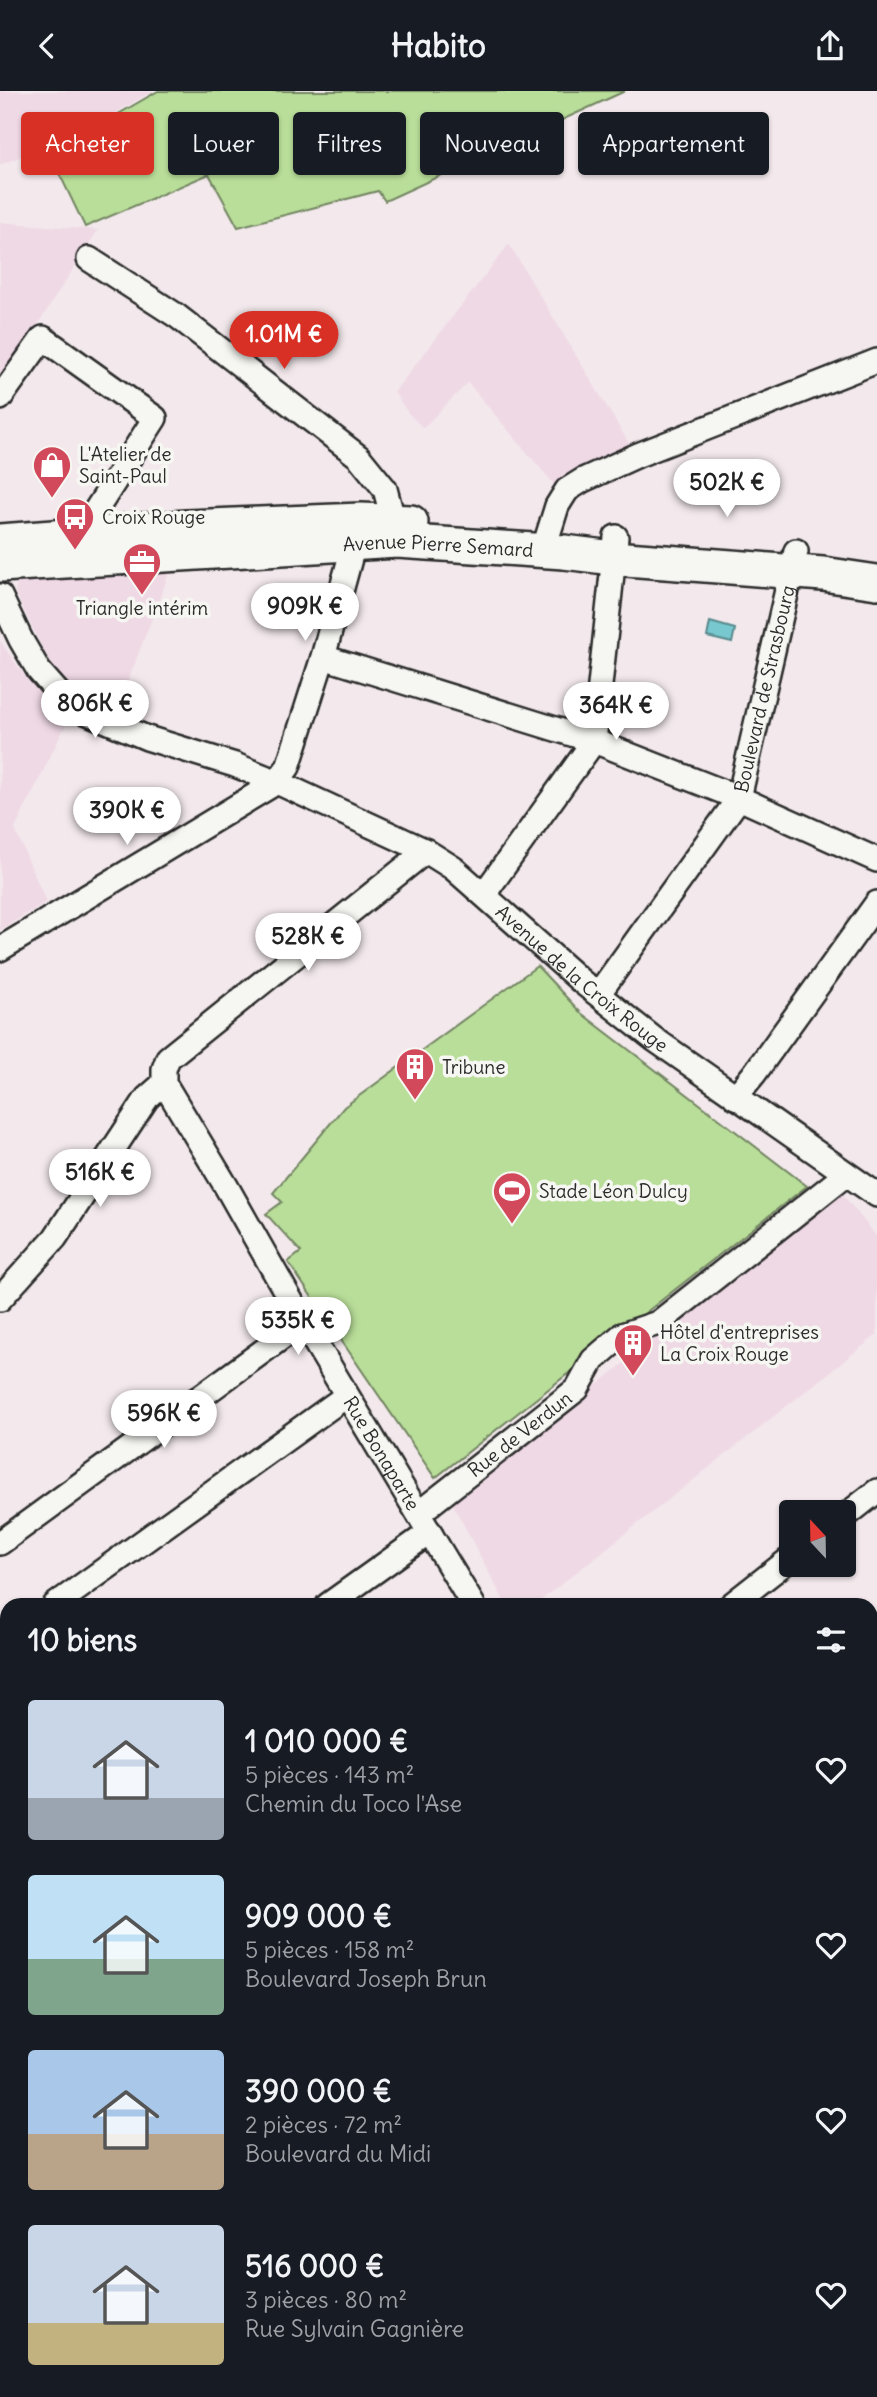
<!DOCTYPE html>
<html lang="fr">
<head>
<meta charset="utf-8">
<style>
  :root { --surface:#171b24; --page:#20242c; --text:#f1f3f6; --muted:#9ea1a6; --accent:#d93025 }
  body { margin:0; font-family:Delius,sans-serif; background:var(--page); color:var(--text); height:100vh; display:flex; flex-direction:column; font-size:26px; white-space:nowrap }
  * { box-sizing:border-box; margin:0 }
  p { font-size:23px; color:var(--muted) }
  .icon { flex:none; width:38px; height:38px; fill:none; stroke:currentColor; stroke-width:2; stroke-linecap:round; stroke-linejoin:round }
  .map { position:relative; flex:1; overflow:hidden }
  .panel { position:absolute; left:0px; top:1507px; width:878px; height:800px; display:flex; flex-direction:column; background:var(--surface); border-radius:21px 21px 0 0; box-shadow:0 2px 5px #0004 }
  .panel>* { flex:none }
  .top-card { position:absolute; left:21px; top:21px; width:836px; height:63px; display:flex; gap:14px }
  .needle { width:46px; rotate:338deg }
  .buttons { position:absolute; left:779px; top:1409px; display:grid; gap:14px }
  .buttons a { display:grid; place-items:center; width:77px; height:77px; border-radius:7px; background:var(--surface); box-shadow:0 2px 5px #0004; font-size:35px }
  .price { position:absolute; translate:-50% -60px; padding:0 16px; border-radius:24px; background:#fff; color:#222; font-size:23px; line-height:46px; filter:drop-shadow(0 2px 4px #0008) }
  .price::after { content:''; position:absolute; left:50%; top:42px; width:21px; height:16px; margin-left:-10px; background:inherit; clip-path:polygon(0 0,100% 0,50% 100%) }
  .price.selected { background:var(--accent); color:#fff }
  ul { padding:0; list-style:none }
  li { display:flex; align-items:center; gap:21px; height:175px; padding:0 28px }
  li span { display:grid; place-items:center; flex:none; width:196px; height:140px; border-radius:7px; color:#555 }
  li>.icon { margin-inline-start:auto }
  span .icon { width:84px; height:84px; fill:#fffc; stroke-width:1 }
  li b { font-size:30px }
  h2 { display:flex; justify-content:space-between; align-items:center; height:84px; padding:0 28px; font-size:30px }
  .chip { padding:0 24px; border-radius:7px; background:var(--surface); box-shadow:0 2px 5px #0004; font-size:24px; line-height:63px }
  .chip.selected { background:var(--accent); color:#fff }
  header { display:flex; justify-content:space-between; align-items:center; height:91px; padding:0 28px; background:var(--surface); font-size:32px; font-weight:800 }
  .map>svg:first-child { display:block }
  .built { fill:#efd9e5 }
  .green { fill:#b9de99; stroke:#728462; stroke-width:2 }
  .water { fill:#77c8cf; stroke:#59898d; stroke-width:2 }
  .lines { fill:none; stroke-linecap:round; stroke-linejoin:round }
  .street-casing { stroke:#2b2b2b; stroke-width:28 }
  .secondary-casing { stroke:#2b2b2b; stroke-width:38 }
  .street { stroke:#f6f6f2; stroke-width:23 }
  .secondary { stroke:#f6f6f2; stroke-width:33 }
  .labels { text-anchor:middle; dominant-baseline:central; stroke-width:7; stroke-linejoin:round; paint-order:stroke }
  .poi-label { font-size:19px; fill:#2b2b2b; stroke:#f6f6f2; text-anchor:start }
  .street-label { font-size:19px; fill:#2b2b2b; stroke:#f6f6f2 }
</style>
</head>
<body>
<header><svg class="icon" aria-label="back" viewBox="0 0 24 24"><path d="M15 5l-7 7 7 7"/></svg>Habito<svg class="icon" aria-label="share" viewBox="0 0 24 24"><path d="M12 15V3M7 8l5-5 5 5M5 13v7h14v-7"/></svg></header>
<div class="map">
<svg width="877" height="2306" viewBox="0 0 877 2306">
  <rect width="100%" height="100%" fill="#f3e9ec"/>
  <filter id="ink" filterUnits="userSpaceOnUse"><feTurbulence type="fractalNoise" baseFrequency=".0143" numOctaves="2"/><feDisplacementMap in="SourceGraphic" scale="14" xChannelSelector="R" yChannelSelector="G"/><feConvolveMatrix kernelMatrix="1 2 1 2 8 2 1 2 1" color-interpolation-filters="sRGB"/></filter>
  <g filter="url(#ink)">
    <path class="built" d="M 0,0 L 153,0 L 88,38 L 0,74 Z
      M 0,131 L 98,139 L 0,293 Z
      M 509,153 L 633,359 L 557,397 L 468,292 L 423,337 L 408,322 L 394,301 Z
      M 172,475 L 117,619 L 68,595 L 46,565 L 15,501 L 20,481 Z
      M 0,550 L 24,584 L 68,629 L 15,738 L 46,811 L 0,839 Z
      M 840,1100 L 877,1146 L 877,1244 L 535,1514 L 506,1514 L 451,1410 Z"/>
    <path class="green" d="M 158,0 L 625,0 L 385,110 L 378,100 L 238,136 L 209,83 L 85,136 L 50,63 Z
      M 537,875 L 581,922 L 807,1095 L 435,1387 L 288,1171 L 301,1161 L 266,1123 L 282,1111 L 273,1102 L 344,1016 Z"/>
    <path class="water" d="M 710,531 L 735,538 L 732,552 L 707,546 Z"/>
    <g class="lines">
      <g class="street-casing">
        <g id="street">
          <path d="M 89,168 L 177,225 L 359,366 L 385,398 L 397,443"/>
          <path d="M 0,307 L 43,247 L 155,327 L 80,444"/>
          <path d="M 543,460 L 557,415 L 567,399 L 583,389 L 638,364 L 877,270"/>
          <path id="s1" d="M 0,505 L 21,549 L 39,580 L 69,614 L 147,647 L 235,674 L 277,691 L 426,760 L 453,777 L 582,891 L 654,948 L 877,1104"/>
          <path d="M 323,566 L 594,650 L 739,707 L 877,769"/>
          <path id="s2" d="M 426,760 L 168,967 L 164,978 L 164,992 L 226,1095 L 303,1231 L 473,1514"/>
          <path d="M 484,803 L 594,650 L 616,446"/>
          <path d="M 0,858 L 277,691 L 288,676 L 323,566 L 357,442"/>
          <path id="s3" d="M 599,902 L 739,707 L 796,460"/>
          <path d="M 735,1006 L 754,983 L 877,812"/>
          <path d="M 0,1208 L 55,1147 L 147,1007 L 164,992"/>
          <path id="s4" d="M 419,1422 L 577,1298 L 593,1269 L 622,1244 L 658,1232 L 845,1084"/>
          <path d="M 844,1426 L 877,1400"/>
          <path d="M 0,1452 L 303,1231"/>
          <path d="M 55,1514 L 346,1305"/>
          <path d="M 328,1514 L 430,1441"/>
          <path d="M 731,1514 L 791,1467"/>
          <path d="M 872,1595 L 877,1590"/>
          <path d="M 0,1666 L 7,1677"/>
          <path d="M 872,1750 L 877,1746"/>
          <path d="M 0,1770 L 7,1765"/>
          <path d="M 0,1936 L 7,1931"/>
          <path d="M 872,1942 L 877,1950"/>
          <path d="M 872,1989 L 877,1985"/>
          <path d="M 0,2141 L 7,2137"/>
          <path d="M 872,2166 L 877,2175"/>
          <path d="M 872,2217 L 877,2214"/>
          <path d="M 404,2300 L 408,2306"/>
          <path d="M 63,2306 L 73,2300"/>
          <path d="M 379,2306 L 390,2300"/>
          <path d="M 627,2306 L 636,2300"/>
          <path d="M 742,2306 L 751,2300"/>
        </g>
      </g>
      <g class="secondary-casing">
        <g id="secondary">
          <path d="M 0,450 L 186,436 L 361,429 L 411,431"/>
          <path id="s5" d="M 0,474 L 397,450 L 564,461 L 613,467 L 823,483 L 877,491"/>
        </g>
      </g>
      <use href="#street" class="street"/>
      <use href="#secondary" class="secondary"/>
    </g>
  </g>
  <defs>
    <g id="shop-pin" transform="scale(2.0125)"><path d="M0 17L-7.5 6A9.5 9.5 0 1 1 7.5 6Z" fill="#d1495b" stroke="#f6f6f2"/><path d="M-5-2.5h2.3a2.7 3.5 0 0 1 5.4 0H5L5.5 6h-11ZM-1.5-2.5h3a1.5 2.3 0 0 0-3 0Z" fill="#fff"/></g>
    <g id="bus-pin" transform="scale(2.0125)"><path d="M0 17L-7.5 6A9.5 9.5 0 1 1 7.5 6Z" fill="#d1495b" stroke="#f6f6f2"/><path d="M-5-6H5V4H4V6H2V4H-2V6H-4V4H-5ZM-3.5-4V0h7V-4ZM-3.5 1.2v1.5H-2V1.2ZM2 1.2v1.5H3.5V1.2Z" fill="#fff"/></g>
    <g id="office-pin" transform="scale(2.0125)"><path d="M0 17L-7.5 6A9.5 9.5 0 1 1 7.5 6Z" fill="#d1495b" stroke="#f6f6f2"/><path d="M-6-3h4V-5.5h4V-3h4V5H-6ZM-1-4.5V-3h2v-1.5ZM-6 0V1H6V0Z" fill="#fff"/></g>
    <g id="building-pin" transform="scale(2.0125)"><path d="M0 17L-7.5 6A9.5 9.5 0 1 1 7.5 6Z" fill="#d1495b" stroke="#f6f6f2"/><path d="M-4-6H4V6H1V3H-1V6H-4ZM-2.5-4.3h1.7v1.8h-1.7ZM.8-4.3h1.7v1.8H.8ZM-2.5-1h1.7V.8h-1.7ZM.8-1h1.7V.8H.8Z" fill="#fff"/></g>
    <g id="stadium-pin" transform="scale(2.0125)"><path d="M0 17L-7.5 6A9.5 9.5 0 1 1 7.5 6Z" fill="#d1495b" stroke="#f6f6f2"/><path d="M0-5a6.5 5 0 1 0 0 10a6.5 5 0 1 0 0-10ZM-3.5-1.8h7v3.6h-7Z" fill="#fff"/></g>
  </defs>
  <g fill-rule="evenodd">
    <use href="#shop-pin" x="52" y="374"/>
    <use href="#bus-pin" x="75" y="426"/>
    <use href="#office-pin" x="142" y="471"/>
    <use href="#building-pin" x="415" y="976"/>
    <use href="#stadium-pin" x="512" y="1100"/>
    <use href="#building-pin" x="633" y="1252"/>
  </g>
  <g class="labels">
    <g class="poi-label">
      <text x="79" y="363">L'Atelier de<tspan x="79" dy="22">Saint-Paul</tspan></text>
      <text x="102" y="426">Croix Rouge</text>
      <text x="142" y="517" text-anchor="middle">Triangle intérim</text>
      <text x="442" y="976">Tribune</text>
      <text x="539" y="1100">Stade Léon Dulcy</text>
      <text x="660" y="1241">Hôtel d'entreprises<tspan x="660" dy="22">La Croix Rouge</tspan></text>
    </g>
    <g class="street-label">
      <text stroke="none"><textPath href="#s5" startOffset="439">Avenue Pierre Semard</textPath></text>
      <text stroke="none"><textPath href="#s3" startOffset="352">Boulevard de Strasbourg</textPath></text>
      <text stroke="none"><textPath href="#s1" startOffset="718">Avenue de la Croix Rouge</textPath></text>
      <text stroke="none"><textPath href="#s4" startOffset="128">Rue de Verdun</textPath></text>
      <text stroke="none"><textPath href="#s2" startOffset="786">Rue Bonaparte</textPath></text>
    </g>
  </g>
</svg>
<div class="buttons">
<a><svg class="needle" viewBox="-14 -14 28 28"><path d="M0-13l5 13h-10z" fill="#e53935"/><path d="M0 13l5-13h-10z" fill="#9ea1a6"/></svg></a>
</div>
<b class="price selected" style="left:284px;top:280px">1.01M €</b>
<b class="price" style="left:727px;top:428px">502K €</b>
<b class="price" style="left:305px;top:552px">909K €</b>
<b class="price" style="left:95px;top:649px">806K €</b>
<b class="price" style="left:616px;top:651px">364K €</b>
<b class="price" style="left:127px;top:756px">390K €</b>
<b class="price" style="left:308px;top:882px">528K €</b>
<b class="price" style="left:100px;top:1118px">516K €</b>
<b class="price" style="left:298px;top:1266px">535K €</b>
<b class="price" style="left:164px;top:1359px">596K €</b>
<div class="top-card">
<a class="chip selected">Acheter</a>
<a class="chip">Louer</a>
<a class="chip">Filtres</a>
<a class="chip">Nouveau</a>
<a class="chip">Appartement</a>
</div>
<section class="panel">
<h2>10 biens<svg class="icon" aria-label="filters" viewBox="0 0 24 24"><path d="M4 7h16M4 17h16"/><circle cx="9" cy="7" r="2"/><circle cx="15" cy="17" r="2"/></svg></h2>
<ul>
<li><span style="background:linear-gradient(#c9d6e8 70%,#9aa5b1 0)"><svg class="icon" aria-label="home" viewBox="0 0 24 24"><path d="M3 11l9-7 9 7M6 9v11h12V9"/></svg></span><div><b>1 010 000 €</b><p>5 pièces · 143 m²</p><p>Chemin du Toco l'Ase</p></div><svg class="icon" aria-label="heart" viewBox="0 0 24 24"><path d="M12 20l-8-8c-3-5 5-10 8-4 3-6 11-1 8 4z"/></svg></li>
<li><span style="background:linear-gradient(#bfe0f5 60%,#7fa58c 0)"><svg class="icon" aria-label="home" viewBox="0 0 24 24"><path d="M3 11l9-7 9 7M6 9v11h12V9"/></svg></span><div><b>909 000 €</b><p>5 pièces · 158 m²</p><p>Boulevard Joseph Brun</p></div><svg class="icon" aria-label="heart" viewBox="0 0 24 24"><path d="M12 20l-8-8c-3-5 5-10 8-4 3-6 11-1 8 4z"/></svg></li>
<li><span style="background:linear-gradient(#a9c7e8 60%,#b9a48a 0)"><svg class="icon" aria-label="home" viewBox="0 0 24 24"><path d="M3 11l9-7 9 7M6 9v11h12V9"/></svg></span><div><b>390 000 €</b><p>2 pièces · 72 m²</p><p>Boulevard du Midi</p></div><svg class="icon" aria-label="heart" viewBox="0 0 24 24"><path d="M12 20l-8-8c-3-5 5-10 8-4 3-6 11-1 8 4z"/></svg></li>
<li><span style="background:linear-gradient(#c9d6e8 70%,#c2b280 0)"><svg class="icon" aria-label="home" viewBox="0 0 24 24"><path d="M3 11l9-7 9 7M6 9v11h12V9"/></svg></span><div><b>516 000 €</b><p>3 pièces · 80 m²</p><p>Rue Sylvain Gagnière</p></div><svg class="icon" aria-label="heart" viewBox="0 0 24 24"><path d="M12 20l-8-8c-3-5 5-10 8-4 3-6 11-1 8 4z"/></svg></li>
</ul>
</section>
</div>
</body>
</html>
